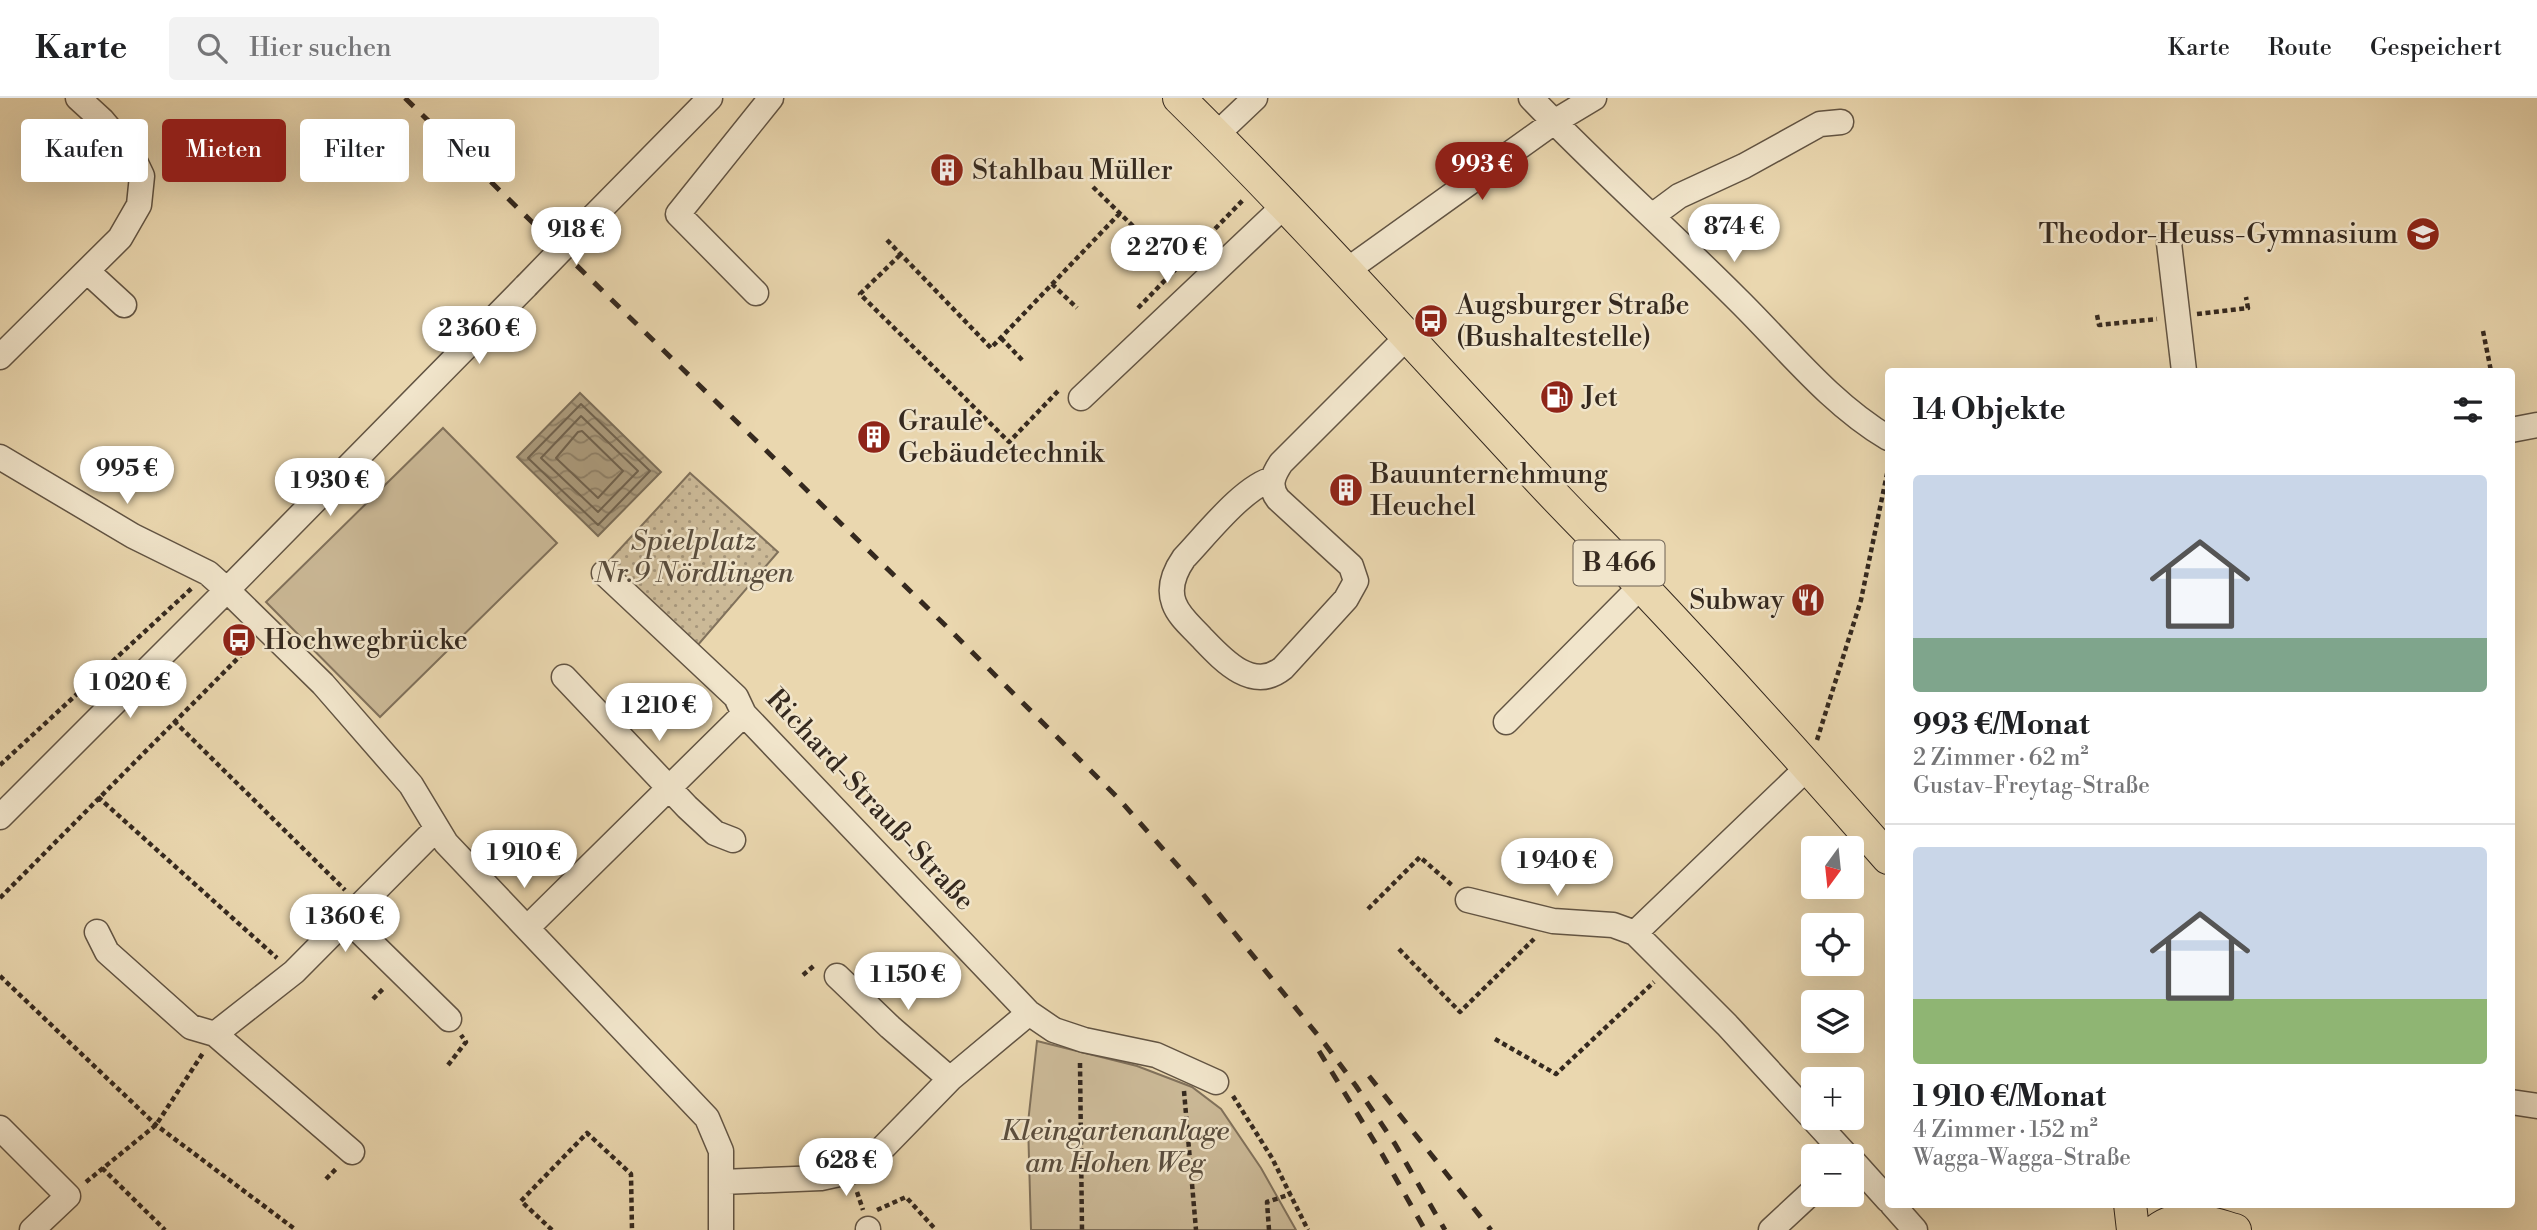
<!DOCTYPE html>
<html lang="de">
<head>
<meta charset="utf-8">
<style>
  :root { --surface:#fff; --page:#f2f2f2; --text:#202124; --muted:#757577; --line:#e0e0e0; --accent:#8f2418 }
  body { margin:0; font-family:"Libre Bodoni",serif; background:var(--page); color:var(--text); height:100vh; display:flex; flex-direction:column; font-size:26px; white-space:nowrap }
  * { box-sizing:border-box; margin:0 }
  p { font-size:23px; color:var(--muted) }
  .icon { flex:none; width:38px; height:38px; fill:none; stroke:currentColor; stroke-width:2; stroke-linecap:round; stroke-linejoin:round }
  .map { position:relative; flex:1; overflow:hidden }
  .side { position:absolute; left:1885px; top:270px; width:630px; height:840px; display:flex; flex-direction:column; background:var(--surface); border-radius:7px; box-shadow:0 7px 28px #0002 }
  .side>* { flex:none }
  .banner { position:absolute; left:21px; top:21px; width:665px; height:63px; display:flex; gap:14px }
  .needle { width:46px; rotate:195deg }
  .fabs { position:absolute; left:1801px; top:738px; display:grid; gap:14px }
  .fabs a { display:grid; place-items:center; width:63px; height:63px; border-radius:7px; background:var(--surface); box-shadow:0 7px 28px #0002; font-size:35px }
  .price { position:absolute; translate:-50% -60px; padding:0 16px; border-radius:24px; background:#fff; color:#222; font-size:23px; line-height:46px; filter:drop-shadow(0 2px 4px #0008) }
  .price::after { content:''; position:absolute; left:50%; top:42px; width:21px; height:16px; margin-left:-10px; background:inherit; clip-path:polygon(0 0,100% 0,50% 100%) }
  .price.on { background:var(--accent); color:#fff }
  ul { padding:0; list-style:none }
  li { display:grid; align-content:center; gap:14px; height:371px; padding:0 28px }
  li+li { border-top:2px solid var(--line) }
  li span { display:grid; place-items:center; height:217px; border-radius:7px; color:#555 }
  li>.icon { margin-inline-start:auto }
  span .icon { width:126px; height:126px; fill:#fffc; stroke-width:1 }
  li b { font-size:30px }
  h2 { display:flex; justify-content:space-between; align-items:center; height:84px; padding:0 28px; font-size:30px }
  .pill { padding:0 24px; border-radius:7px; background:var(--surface); box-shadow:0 7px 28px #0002; font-size:24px; line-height:63px }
  .pill.on { background:var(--accent); color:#fff }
  header { display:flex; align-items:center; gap:42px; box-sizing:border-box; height:98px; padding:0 35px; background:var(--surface); border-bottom:2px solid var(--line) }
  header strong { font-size:33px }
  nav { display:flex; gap:38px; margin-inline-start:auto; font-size:24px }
  .search { width:490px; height:63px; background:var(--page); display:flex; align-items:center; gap:18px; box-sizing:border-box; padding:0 24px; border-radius:7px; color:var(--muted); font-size:26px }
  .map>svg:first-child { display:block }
  .green { fill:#cbb997; stroke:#80715b; stroke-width:2 }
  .park { fill:url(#park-dots); stroke:#80715b; stroke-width:2 }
  .water { fill:url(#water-waves); stroke:#7c6e58; stroke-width:2 }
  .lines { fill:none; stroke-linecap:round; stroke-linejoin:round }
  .shore { stroke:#70624e; stroke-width:2 }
  .minor-casing { stroke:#625443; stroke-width:27 }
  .major-casing { stroke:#35291f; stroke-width:34 }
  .path { stroke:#35291f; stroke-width:4.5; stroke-dasharray:5 3.5; stroke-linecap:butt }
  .minor { stroke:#f1e5cb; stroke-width:24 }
  .major { stroke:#ead7af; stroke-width:32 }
  .rail { stroke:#35291f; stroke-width:5; stroke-dasharray:12 12; stroke-linecap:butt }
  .minor-bridge-casing { stroke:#625443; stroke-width:27; stroke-linecap:butt }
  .minor-bridge { stroke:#f1e5cb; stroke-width:24 }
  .labels { text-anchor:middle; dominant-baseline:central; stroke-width:5; stroke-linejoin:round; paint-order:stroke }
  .shield { fill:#f1e5cb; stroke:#6d6153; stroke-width:2 }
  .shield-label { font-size:26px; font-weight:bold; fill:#35291f }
  .poi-label { font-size:28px; fill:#35291f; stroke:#f1e5cb; text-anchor:start }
  .park-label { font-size:28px; font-style:italic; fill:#5a4d3d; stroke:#f1e5cb }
  .street-label { font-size:28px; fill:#35291f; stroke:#f1e5cb }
</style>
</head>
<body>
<header>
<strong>Karte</strong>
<div class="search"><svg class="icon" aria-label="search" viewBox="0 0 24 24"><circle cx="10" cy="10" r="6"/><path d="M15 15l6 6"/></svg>Hier suchen</div>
<nav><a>Karte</a><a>Route</a><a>Gespeichert</a></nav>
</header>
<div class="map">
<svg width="2537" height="1132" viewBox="0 0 2537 1132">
  <defs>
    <pattern id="park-dots" width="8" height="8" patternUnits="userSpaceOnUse" patternTransform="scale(1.75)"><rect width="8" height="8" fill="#cbb997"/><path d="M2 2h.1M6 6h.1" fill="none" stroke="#a6967b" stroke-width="1.8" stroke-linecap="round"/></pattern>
    <pattern id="water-waves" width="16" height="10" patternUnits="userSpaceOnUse" patternTransform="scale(1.75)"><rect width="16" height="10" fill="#ac9c7e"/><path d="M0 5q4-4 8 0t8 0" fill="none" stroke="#8d7f67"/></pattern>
  </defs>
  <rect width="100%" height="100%" fill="#ead7af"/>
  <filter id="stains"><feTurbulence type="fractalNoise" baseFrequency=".00286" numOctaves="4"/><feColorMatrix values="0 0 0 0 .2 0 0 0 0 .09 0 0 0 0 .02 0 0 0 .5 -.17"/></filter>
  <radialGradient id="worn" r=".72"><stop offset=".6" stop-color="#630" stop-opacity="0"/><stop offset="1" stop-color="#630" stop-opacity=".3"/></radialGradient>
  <path class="green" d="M 443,330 L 557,445 L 380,619 L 266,504 Z
    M 1037,943 L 1137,968 L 1192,989 L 1221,1011 L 1261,1070 L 1296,1132 L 1031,1132 L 1028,1025 Z"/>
  <path class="park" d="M 690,375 L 778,454 L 697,548 L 607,465 Z"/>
  <path class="water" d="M 580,295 L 661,374 L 598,438 L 517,359 Z"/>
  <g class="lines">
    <path class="shore" d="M 581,306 L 650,373 L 598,427 L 528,360 Z
      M 581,318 L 638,373 L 598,414 L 541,360 Z
      M 582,333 L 623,373 L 598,400 L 556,360 L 578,334 Z"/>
    <g class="minor-casing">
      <path id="minor" d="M 1531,0 C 1597,69 1669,133 1736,200 C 1785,248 1829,305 1888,340
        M 1216,37 L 1255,0
        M 594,118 L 710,0
        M 1652,118 L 1679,98 L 1744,68 L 1820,26 L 1841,24
        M 2169,145 L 2184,273
        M 87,173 L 124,207
        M 1346,173 L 1554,24 L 1594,0
        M 756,195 L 678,116 L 771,0
        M 0,259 L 120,140 L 139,107 L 142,78 L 133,59 L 102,22 L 78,0
        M 1081,300 L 1285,107
        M 2511,332 L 2537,327
        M 0,359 L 133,438 L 208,475 L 227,492 L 323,586 L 411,687 L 446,745 L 707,1020 L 721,1053 L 721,1132
        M 1273,381 C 1244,388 1206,437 1184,460 C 1175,473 1168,489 1174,505 C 1179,519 1192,529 1201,539 C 1222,561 1252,595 1283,570 L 1346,501 L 1356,483 L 1351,468 L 1278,401 C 1268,388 1273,377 1281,365 L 1406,240
        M 604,475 L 736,599 L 744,616 L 1029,915
        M 564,579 L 687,709 L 715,735 L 733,742
        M 1506,624 L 1641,488
        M 0,719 L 227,492 L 526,188
        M 1468,802 L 1553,823 L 1613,827 L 1635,835 L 1727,927 L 1848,1059
        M 348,822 L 449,921
        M 528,829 L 744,616
        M 97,834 L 107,854 L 191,929 L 215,936 L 352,1054
        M 1635,835 L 1808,669
        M 837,878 L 890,929 L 950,981
        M 215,936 L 294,874 L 436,731
        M 2511,1004 L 2537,1008
        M 0,1030 L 68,1098 L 32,1132
        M 1852,1062 L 1888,1102
        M 722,1084 L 821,1080 L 853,1073 L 873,1060 L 950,981 L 1029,915 L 1054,932 L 1084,942 L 1156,957 L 1216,984
        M 1892,1106 L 1915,1132
        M 868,1131 L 868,1132
        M 1771,1132 L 1813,1093"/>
    </g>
    <g class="major-casing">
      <path id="major" d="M 1179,0 C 1302,121 1417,250 1534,376 C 1566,411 1600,444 1633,479 C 1720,571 1805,665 1888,760
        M 2130,1106 L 2133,1132
        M 2157,1132 C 2182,1113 2207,1124 2235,1132"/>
    </g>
    <path class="path" d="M 1093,89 L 1144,139
      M 887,142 L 991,250 L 1120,115
      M 900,157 L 860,196 L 1009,344 L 1059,292
      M 1052,186 L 1077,210
      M 1138,210 L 1244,101
      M 2197,216 L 2248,210 L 2246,199
      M 2097,217 L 2099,227 L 2157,221
      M 2483,233 L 2491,273
      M 1001,240 L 1023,263
      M 174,623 L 345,792
      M 1817,642 L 1861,502 L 1888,371
      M 0,667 L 192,490
      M 98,699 L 277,860
      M 0,800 L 251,547
      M 1368,811 L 1420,759 L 1454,789
      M 1399,851 L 1460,914 L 1534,841
      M 803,877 L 816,866
      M 0,878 L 156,1027 L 296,1132
      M 373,901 L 385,889
      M 1495,941 L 1556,976 L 1654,884
      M 1080,965 L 1082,1132
      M 448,967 L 466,944 L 461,937
      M 1184,993 L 1196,1132
      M 1233,998 L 1272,1060 L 1308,1132
      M 102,1070 L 165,1132
      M 326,1081 L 338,1069
      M 86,1084 L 156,1027 L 203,955
      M 857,1094 L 863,1112
      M 877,1112 L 906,1099 L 936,1132
      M 552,1132 L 521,1103 L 587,1035 L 631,1076 L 632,1132
      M 1269,1132 L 1267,1104 L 1291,1096"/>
    <use href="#minor" class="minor"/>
    <use href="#major" class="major"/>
    <path class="rail" d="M 405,0 L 948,530 L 1118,700 L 1202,795 L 1325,946 L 1356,988 L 1395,1046 L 1445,1132
      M 1319,953 L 1382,1056 L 1425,1132
      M 1369,978 L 1491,1132"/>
    <g class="minor-bridge-casing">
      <path id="minor-bridge" d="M 526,188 L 594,118"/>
    </g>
    <use href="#minor-bridge" class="minor-bridge"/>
  </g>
  <defs>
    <g id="building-disc" transform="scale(1.75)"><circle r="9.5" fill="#8f2418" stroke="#f1e5cb"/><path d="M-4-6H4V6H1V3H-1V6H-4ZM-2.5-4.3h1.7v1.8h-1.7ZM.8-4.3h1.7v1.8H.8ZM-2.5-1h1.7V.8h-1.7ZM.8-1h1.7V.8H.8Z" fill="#fff"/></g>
    <g id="school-disc" transform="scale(1.75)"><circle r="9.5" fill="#8f2418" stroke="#f1e5cb"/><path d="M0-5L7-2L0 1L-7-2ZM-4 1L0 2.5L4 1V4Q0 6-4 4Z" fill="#fff"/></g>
    <g id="bus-disc" transform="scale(1.75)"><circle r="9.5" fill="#8f2418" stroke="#f1e5cb"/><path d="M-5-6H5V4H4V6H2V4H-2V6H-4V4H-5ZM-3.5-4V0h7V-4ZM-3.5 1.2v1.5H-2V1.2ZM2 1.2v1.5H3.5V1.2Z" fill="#fff"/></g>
    <g id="fuel-disc" transform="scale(1.75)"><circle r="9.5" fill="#8f2418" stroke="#f1e5cb"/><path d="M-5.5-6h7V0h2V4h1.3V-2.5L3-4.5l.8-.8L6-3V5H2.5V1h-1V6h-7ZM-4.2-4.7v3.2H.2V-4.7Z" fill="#fff"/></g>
    <g id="restaurant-disc" transform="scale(1.75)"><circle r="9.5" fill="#8f2418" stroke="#f1e5cb"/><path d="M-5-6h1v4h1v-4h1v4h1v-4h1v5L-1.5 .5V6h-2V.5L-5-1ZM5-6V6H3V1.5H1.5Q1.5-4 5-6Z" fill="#fff"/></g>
  </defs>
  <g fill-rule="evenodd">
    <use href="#building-disc" x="947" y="72"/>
    <use href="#school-disc" x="2423" y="136"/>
    <use href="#bus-disc" x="1431" y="223"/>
    <use href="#fuel-disc" x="1557" y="299"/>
    <use href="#building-disc" x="874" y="339"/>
    <use href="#building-disc" x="1346" y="392"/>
    <use href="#restaurant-disc" x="1808" y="502"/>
    <use href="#bus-disc" x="239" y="542"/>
  </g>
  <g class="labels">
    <rect class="shield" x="1573.5" y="442.5" width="91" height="45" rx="5"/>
    <g class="shield-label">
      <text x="1619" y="465">B 466</text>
    </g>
    <g class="poi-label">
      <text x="972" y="72">Stahlbau Müller</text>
      <text x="2398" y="136" text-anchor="end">Theodor-Heuss-Gymnasium</text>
      <text x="1456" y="207">Augsburger Straße<tspan x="1456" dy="32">(Bushaltestelle)</tspan></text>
      <text x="1582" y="299">Jet</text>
      <text x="898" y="323">Graule<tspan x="898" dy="32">Gebäudetechnik</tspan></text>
      <text x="1370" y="376">Bauunternehmung<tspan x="1370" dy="32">Heuchel</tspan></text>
      <text x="1784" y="502" text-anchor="end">Subway</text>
      <text x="264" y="542">Hochwegbrücke</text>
    </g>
    <g class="park-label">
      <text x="694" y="443">Spielplatz<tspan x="694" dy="32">Nr.9 Nördlingen</tspan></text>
      <text x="1115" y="1033">Kleingartenanlage<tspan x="1115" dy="32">am Hohen Weg</tspan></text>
    </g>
    <g class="street-label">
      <text transform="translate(870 702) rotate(47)">Richard-Strauß-Straße</text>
    </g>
  </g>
  <rect width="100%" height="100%" filter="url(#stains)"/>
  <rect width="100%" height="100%" fill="url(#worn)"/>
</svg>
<div class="fabs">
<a><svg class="needle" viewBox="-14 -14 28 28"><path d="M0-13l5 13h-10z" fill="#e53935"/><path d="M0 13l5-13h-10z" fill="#757577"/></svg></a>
<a><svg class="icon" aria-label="locate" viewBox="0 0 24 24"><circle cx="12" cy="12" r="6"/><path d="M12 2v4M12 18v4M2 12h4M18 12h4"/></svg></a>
<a><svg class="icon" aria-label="layers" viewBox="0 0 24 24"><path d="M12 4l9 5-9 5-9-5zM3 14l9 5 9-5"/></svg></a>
<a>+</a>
<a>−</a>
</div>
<b class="price on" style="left:1482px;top:104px">993 €</b>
<b class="price" style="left:1734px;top:166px">874 €</b>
<b class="price" style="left:576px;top:169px">918 €</b>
<b class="price" style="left:1167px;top:187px">2 270 €</b>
<b class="price" style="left:479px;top:268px">2 360 €</b>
<b class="price" style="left:127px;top:408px">995 €</b>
<b class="price" style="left:330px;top:420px">1 930 €</b>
<b class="price" style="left:130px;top:622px">1 020 €</b>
<b class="price" style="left:659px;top:645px">1 210 €</b>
<b class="price" style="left:524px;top:792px">1 910 €</b>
<b class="price" style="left:1557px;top:800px">1 940 €</b>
<b class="price" style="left:345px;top:856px">1 360 €</b>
<b class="price" style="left:908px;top:914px">1 150 €</b>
<b class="price" style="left:846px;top:1100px">628 €</b>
<div class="banner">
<a class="pill">Kaufen</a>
<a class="pill on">Mieten</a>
<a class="pill">Filter</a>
<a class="pill">Neu</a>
</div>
<section class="side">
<h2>14 Objekte<svg class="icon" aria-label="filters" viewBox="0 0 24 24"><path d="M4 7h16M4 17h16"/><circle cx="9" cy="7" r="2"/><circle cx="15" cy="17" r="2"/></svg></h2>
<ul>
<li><span style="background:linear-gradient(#c9d6e8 75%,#7fa58c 0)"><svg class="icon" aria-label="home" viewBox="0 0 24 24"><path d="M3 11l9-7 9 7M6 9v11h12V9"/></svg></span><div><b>993 €/Monat</b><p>2 Zimmer · 62 m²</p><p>Gustav-Freytag-Straße</p></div></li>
<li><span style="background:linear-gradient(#c9d6e8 70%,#8fb573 0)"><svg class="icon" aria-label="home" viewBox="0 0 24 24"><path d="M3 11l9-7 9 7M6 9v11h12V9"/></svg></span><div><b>1 910 €/Monat</b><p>4 Zimmer · 152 m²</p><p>Wagga-Wagga-Straße</p></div></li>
</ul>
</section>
</div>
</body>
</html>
